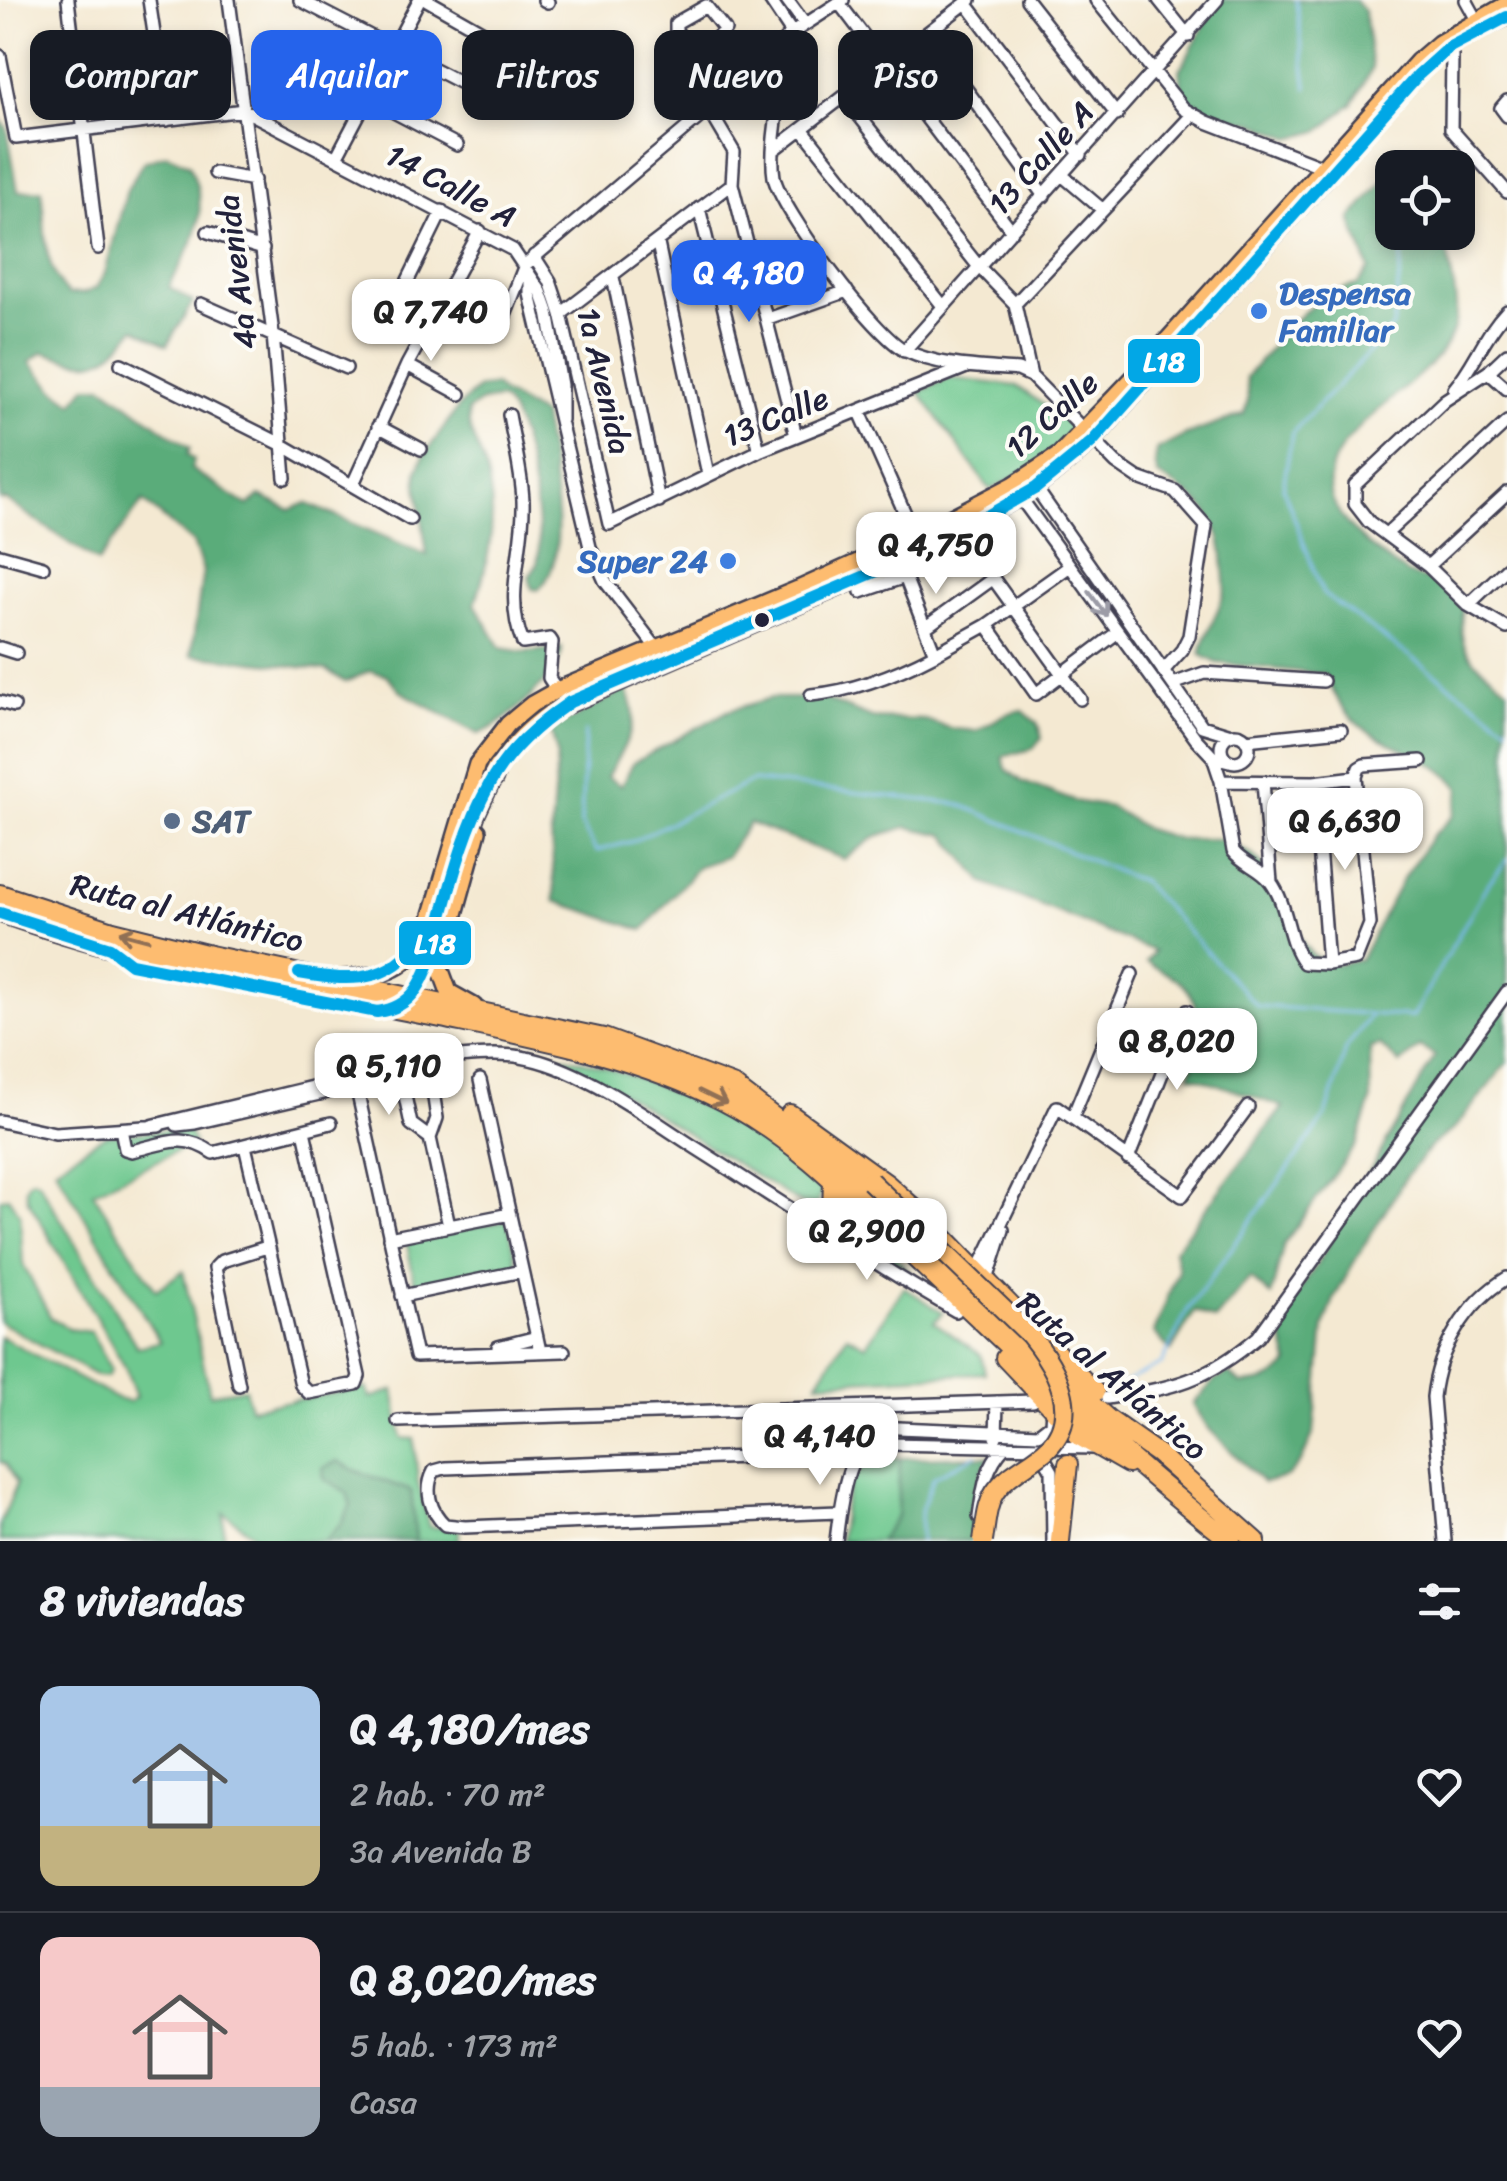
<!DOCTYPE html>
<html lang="es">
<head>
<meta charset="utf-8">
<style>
  :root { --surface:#171b24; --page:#20242c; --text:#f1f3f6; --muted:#9ea1a6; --line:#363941; --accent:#2563eb }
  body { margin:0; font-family:Sriracha,sans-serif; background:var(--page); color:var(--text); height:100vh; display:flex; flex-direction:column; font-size:38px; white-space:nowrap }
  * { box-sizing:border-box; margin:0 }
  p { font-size:32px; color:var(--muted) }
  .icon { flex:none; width:55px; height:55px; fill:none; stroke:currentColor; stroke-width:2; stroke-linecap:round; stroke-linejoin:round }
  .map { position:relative; height:1541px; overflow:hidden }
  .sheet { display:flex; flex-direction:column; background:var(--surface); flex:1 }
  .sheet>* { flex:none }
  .guide { position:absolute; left:30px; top:30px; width:1000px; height:90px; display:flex; gap:20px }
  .tools { position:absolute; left:1375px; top:150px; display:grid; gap:20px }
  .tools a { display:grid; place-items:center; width:100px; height:100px; border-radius:20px; background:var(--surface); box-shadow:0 5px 15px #0003; font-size:50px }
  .price { position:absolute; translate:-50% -85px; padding:0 22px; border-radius:20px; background:#fff; color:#222; font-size:32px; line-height:65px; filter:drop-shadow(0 2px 5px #0008) }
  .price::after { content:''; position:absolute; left:50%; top:60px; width:30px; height:22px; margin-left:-15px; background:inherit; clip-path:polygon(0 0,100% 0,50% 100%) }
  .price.active { background:var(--accent); color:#fff }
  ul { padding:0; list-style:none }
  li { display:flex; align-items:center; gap:30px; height:250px; padding:0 40px }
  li+li { border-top:2px solid var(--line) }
  li span { display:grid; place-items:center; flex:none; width:280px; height:200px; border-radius:20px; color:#555 }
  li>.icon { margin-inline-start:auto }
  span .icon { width:120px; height:120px; fill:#fffc; stroke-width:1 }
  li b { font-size:42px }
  h2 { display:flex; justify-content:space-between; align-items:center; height:120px; padding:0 40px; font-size:42px }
  .tag { padding:0 35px; border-radius:20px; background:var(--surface); box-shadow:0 5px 15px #0003; font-size:35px; line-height:90px }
  .tag.active { background:var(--accent); color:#fff }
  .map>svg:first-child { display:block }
  .green { fill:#6ec88f; stroke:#487565; stroke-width:2.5 }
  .forest { fill:#5aac7a; stroke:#3e675a; stroke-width:2.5 }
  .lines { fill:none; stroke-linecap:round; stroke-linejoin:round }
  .stream { stroke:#80bdf3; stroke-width:2.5 }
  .highway-tunnel { stroke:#cac1b4; stroke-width:18; stroke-dasharray:18 9; stroke-linecap:butt }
  .minor-casing { stroke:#424052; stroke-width:16 }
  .major-casing { stroke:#424052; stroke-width:20 }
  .highway-casing { stroke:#424052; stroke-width:22 }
  .minor { stroke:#fff; stroke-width:11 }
  .major { stroke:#fdbc6f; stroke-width:15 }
  .highway { stroke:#fdbc6f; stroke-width:18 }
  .highway-bridge-casing { stroke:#424052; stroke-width:22; stroke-linecap:butt }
  .highway-bridge { stroke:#fdbc6f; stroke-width:18 }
  .bus-1-casing { stroke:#fdfcf7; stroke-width:20 }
  .bus-1 { stroke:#02a7e6; stroke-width:12 }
  .oneway { stroke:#9c9ca7 }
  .oneway2 { stroke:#906f55 }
  .shop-dot { fill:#3f7fe0; stroke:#fdfcf7; stroke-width:4 }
  .bus-dot { fill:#22223b; stroke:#fdfcf7; stroke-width:4 }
  .service-dot { fill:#5c6f8a; stroke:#fdfcf7; stroke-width:4 }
  .labels { text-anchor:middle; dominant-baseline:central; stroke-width:8; stroke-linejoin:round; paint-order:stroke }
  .street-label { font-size:32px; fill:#22223b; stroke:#fdfcf7 }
  .shop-label { font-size:32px; font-weight:bold; fill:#366cbe; stroke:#fdfcf7; text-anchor:start }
  .service-label { font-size:32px; font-weight:bold; fill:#4e5e75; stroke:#fdfcf7; text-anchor:start }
  .line-badge { stroke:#fdfcf7; stroke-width:4 }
  .badge-label { font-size:28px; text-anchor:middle; font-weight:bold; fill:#fff }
</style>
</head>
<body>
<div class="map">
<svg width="1507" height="1541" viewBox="0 0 1507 1541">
  <rect width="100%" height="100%" fill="#fdfcf7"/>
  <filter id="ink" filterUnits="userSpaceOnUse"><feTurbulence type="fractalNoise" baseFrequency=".01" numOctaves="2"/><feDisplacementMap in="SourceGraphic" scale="20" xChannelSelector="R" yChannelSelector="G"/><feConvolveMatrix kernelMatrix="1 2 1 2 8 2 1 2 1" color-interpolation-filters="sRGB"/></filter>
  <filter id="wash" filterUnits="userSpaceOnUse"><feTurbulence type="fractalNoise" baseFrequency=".0048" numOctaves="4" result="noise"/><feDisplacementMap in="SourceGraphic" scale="40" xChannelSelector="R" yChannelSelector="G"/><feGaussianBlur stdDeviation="2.25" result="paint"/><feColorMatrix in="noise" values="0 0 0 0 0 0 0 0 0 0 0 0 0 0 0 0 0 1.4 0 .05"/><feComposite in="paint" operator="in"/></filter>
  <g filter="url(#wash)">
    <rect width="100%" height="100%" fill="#f4e9d2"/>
    <path class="green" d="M 801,255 L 815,290 L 790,300 L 776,265 Z
      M 949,378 L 1017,386 L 1069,423 L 1070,437 L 1034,467 L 990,490 L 919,392 Z
      M 551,1054 C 656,1073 734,1120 817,1183 L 822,1190 L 817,1205 L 801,1204 L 617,1090 Z
      M 187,1129 L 194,1143 L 93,1192 L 156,1290 L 183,1271 L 210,1394 L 245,1388 L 250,1408 L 366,1388 L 370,1398 L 394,1390 L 402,1438 L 414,1439 L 418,1481 L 429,1527 L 459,1528 L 459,1541 L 416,1541 L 411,1491 L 354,1470 L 338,1461 L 351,1505 L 341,1524 L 325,1541 L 262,1541 L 224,1513 L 224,1536 L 228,1541 L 0,1541 L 0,1525 L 17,1483 L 6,1464 L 0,1462 L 0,1336 L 117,1399 L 129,1402 L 136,1397 L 125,1367 L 28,1200 C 25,1191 24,1185 32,1179 L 38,1181 L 137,1347 L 160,1342 L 55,1168 L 105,1135 Z
      M 8,1197 L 20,1214 L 23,1264 L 51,1318 L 69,1329 L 91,1332 L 111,1370 L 107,1377 L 97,1376 L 0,1322 L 0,1198 Z
      M 841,1205 L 911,1272 L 839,1227 Z
      M 508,1220 L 518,1268 L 416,1289 L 406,1240 Z
      M 904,1287 L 943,1313 L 934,1322 L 981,1355 L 985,1373 L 818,1382 L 847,1335 L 866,1345 Z
      M 877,1458 L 900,1458 L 897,1516 L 879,1541 L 839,1541 C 845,1506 842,1477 877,1458 Z"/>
    <path class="forest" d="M 1218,0 L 1355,0 L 1364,10 L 1372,68 L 1353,103 L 1320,131 L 1291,138 L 1255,123 L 1199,113 L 1182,94 L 1180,70 Z
      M 0,119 L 7,128 L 18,191 L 42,190 C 45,225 42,268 68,294 L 85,293 L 96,288 L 105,273 L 127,190 L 143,162 L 167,154 L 189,164 C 213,216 193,241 169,287 L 193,302 L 167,345 L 135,328 C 102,369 93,368 43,352 L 30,362 L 54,389 L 73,403 L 87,386 L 103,386 L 184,444 L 190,448 L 187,455 L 194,460 L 191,469 L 248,506 L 260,496 L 290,510 L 306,503 L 427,555 L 417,485 L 417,471 L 424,455 L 459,406 L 478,388 L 495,385 L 502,393 L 542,415 C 549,459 575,558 538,590 L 532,589 L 529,576 C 534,570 536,569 537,563 C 545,535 525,413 500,399 L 482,402 L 468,411 C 467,433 480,449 486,470 C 499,516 489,560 475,604 L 501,648 L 525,652 L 562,648 C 562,673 502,728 478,734 L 400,691 L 387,675 L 370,671 L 345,682 L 327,670 L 191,655 L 203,571 L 193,543 L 143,501 L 98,562 L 6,500 L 0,500 Z
      M 1392,171 L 1392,232 L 1445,233 C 1446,263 1463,301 1453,331 C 1431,393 1287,441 1342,517 C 1357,538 1385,559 1406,573 C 1417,579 1431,579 1442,585 C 1450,589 1457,600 1463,607 C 1455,654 1474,660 1507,688 L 1507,1063 L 1454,1129 L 1434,1143 L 1406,1177 L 1353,1264 L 1334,1299 L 1324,1327 L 1314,1432 L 1302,1460 L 1287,1477 L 1263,1483 L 1208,1428 L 1193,1404 L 1214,1381 L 1229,1373 L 1241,1384 C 1261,1383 1276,1380 1289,1363 L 1280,1327 L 1286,1312 L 1317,1264 L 1435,1056 L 1420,1047 L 1400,1064 L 1380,1045 L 1370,1048 L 1371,1101 L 1357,1144 L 1284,1244 L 1271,1296 L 1250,1278 L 1215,1320 L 1195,1311 L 1171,1351 L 1154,1333 L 1178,1270 L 1174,1250 L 1283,1107 L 1190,1075 C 1198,1047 1207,1005 1181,983 C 1171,974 1157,969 1146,962 L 1154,951 L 984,883 L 945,835 L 907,827 L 877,836 L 844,859 L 749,823 L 726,857 L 699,866 L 643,930 L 555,901 L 551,834 L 557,754 L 551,731 L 626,689 C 645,723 623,747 607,777 L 621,786 L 633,763 L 728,711 L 771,698 L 822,698 L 872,718 L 925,720 L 950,728 L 976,731 L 1006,714 L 1022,710 L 1037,723 L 1042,738 L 1033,749 L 1003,756 L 1006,769 L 1023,782 L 1074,801 L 1111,807 L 1146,829 L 1179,839 L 1219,839 L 1250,853 L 1266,868 L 1293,930 L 1313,956 L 1336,965 L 1360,960 L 1402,880 L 1432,836 L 1453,816 L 1460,789 C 1434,752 1380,749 1349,715 C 1338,703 1331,688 1324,674 L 1217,663 L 1201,655 C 1204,632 1220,612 1225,589 C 1226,579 1223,567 1223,557 C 1219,512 1196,497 1158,476 L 1155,463 L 1157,450 L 1184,436 L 1244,414 L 1248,400 L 1246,377 C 1278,341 1307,294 1357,285 L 1369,269 L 1351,219 Z
      M 990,1456 L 981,1475 L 970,1541 L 879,1541 L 897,1516 L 900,1458 Z
      M 338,1461 L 354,1470 L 411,1491 L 416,1541 L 325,1541 L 341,1524 L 351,1505 L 347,1493 L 324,1479 L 323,1468 Z"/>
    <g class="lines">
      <path class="stream" d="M 1296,0 L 1307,88
        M 1405,232 L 1393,327 L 1292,433 L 1283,488 L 1323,594 L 1507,726
        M 585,731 L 581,824 L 596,851 L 634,841 L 752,781 L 959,804 L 1142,882 L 1257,1006 L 1412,1017 L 1487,885 L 1507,860
        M 1111,1389 L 1162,1364 L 1187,1311 L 1326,1116 L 1346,1049 L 1371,1014
        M 921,1541 L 921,1510 L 934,1477 L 977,1454"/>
    </g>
  </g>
  <g filter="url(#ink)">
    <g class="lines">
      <path class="highway-tunnel" d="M 401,1006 L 422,981 L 457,870"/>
      <g class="minor-casing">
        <path id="minor" d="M 68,0 L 98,248
          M 149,0 L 167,120
          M 229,0 L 273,334 L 285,478
          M 300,0 L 502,104
          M 427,0 L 538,63
          M 544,0 L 548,2
          M 770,0 L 792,33 C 786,72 768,140 774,177 C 780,209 876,338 906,351 C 940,367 982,367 1018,370 L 1031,376 L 1116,463 L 1138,478 L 1175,491 L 1206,526 L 1189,636 L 1182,650 L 1163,671
          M 787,0 L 804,23
          M 1027,0 L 1117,115
          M 1096,0 L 1184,109 L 1207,122 L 1323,167
          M 1159,0 L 1188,36
          M 1466,0 L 1477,20
          M 839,3 L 1012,231
          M 966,3 L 1081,155
          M 926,34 L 1044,196
          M 1448,48 L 1452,56 L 1451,129 L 1507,192
          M 275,50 L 457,145
          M 0,56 L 16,138 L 244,110
          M 697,56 L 725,30 L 706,6 L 676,23 L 676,31 L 728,93
          M 845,98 L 979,267 L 1015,304 L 1031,376
          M 1507,101 L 1501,108 L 1507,116
          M 708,108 L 734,152 L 732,184 L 796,436
          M 244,110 L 513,250 L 541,292 L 548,312 L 561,385 L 561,420
          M 803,130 L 943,306
          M 774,150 L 970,0
          M 337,156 L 419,0
          M 215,173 L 254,180
          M 1063,176 L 1103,210
          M 699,208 L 759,451
          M 208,232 L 263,249
          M 658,244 L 708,474
          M 534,256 L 550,281 L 561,314 L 609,524 L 759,451 L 969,366
          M 613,277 L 659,501
          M 530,278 L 530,294 L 590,547 L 605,581 L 661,654
          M 443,299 L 500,328 L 525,265 L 728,93 L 792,33 L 843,0
          M 201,304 L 346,368
          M 1015,304 L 1193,114
          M 561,314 L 732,184
          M 768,319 L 847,291
          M 387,323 L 442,211
          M 904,351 L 1217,0
          M 1507,354 L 1488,372 L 1445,400 L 1355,485 L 1355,504 L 1369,522 L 1428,566 L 1468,605 L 1507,628
          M 121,364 L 281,444 L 410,519
          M 407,365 L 460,394
          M 1488,372 L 1507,389
          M 1454,389 C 1475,364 1484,335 1507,311
          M 860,412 L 915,536
          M 509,415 C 514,443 522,473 523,501 C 525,549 503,596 523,643 L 550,639 L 552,642 L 549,678 L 557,690
          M 378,426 L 421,449
          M 353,484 L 407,365 L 480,231
          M 1033,484 L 1202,726 L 1231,735
          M 1017,493 L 1196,739 L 1213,757 L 1229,761
          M 1386,534 L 1507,422
          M 0,555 L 43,567
          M 1428,566 L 1507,493
          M 861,592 L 905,577 L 935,654 L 987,625 L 1070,566
          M 1468,605 L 1507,568
          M 987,625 L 1036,694 L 1118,632
          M 926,627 L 991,580 L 995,581 L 1080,699
          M 0,648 L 16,653
          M 1173,684 L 1204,673 L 1323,681
          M 811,695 C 854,691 897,674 935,654
          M 0,702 L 14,706
          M1221 748a14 14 0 1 1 28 0a14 14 0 1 1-28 0Z
          M 1246,740 L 1341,730
          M 1213,757 L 1221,781 L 1314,782 L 1356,777
          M 1221,781 L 1233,851 C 1243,864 1260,868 1270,881 C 1289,906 1286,940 1304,963 L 1328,964 L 1356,959 L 1370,924 L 1356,777 L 1359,768 L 1364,765 L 1421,761
          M 1263,782 L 1271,882
          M 1314,782 L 1328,964
          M 429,1065 L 437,1118 L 430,1138 L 449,1226
          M 399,1068 L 411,1124 L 430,1138
          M 480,1080 L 540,1351
          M 358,1094 L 416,1356 L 564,1351
          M 1073,1116 L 1132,974
          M 0,1121 L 55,1133 L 159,1126
          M 177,1125 L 195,1123 L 427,1069
          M 151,1126 L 399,1066 C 433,1060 487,1051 521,1057 C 580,1067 646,1116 696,1148 C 783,1203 867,1260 956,1311
          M 121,1129 L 125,1149 L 132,1151 C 166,1143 183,1132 213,1153 L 331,1123
          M 245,1146 L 301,1385 L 309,1393 L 356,1384 L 359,1376 L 304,1131
          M 1128,1159 L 1187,1011
          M 389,1238 L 510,1214
          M 978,1271 L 1057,1107 L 1182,1196 L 1248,1107
          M 987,1280 L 1003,1230
          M 402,1296 L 522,1271
          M 498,1347 L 537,1337
          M 239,1385 L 215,1268 L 222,1261 L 267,1247
          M 1107,1398 C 1174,1388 1206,1381 1258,1337 L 1507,992
          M 398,1421 L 1033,1401
          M 898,1428 L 1038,1434 L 1051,1424 L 1052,1407
          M 996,1437 L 997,1402
          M 1039,1449 L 1052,1471 L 1053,1541
          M 838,1512 L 465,1527 L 445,1525 C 430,1511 424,1490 434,1471 L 445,1468 L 860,1453 L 887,1444 L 1093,1448
          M 979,1517 C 983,1489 985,1467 1005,1446
          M 836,1541 C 840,1508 847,1434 887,1428
          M 1445,1541 L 1433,1397 C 1438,1349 1466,1303 1507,1278"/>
      </g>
      <g class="major-casing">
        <path id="major" d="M 1470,35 L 1507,17
          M 494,780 C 502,752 527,729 551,712 L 931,548 L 1036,488 L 1092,442 L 1327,177
          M 341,978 C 387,975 408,972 428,928 L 477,764 L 508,724 L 532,704 L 557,690 L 798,589 L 915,536 L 1013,485 L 1059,455 L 1134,377 L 1418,61 L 1439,43 L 1507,4
          M 474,1006 L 449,992 L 440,968 L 478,831"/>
      </g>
      <g class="highway-casing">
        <path id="highway" d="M 457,870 L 476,813 L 497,768
          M 0,894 L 113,931 L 210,955 L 604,1038 L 732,1085 L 842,1169 L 1029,1349 L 1108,1419 L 1158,1454 L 1256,1541
          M 0,913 C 142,964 293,988 441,1018 C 537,1038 635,1056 723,1101 C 797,1139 856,1202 915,1258 C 1018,1355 1119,1454 1231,1541
          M 790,1114 L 887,1184 L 926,1219 L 1095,1392
          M 833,1180 L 832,1213 L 845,1244
          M 802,1216 L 821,1213 L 832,1203
          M 1005,1358 L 1079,1436 L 1128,1464
          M 1060,1541 L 1068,1464"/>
      </g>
      <use href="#minor" class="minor"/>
      <use href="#major" class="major"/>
      <use href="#highway" class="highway"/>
      <g class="highway-bridge-casing">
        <path id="highway-bridge" d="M 870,1181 L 1030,1335 C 1055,1366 1083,1413 1048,1448 C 1033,1463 1011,1471 998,1488 C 986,1502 986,1524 983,1541"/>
      </g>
      <use href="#highway-bridge" class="highway-bridge"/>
      <g class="bus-1-casing">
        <path id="bus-1" d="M 0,913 L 110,948 L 131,964 L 377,1012 C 393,1010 406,1004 416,990 C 431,969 435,940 442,916 C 454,872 467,825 489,785 C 509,749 537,725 570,702 L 931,548 L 1036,488 L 1092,442 L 1418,75 L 1448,48 L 1507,17
          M 299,973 C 358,983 396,983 428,927"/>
      </g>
      <use href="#bus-1" class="bus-1"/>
    </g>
    <defs><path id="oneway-shaft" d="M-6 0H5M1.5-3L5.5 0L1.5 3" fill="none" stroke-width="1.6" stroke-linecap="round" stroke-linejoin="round" transform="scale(2.5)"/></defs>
    <use class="oneway" href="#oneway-shaft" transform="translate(1098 604) rotate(54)"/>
    <g class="oneway2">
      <use href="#oneway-shaft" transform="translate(134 936) rotate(-165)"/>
      <use href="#oneway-shaft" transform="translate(713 1097) rotate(26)"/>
    </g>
  </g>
  <g class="shop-dot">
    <circle cx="1259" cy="311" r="10"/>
    <circle cx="728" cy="561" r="10"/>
  </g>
  <circle class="bus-dot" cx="762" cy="620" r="9"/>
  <circle class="service-dot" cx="172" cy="821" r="10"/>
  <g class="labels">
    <g class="street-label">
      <text transform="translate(1041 158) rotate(-48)">13 Calle A</text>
      <text transform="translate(451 186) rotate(28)">14 Calle A</text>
      <text transform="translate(237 272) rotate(-97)">4a Avenida</text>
      <text transform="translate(604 381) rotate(77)">1a Avenida</text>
      <text transform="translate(1052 415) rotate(-42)">12 Calle</text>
      <text transform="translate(776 417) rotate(-22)">13 Calle</text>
      <text transform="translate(187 913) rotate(14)">Ruta al Atlántico</text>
      <text transform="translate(1112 1376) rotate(41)">Ruta al Atlántico</text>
    </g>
    <g class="shop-label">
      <text x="1279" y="293">Despensa<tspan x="1279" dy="37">Familiar</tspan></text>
      <text x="708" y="561" text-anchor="end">Super 24</text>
    </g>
    <g class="service-label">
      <text x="192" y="821">SAT</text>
    </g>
  </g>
  <g class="line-badge">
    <rect x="1126" y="337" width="76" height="48" rx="10" fill="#02a7e6"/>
    <rect x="397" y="919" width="76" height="48" rx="10" fill="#02a7e6"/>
  </g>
  <g class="badge-label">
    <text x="1164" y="371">L18</text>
    <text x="435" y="953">L18</text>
  </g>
</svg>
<div class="tools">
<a><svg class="icon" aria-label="locate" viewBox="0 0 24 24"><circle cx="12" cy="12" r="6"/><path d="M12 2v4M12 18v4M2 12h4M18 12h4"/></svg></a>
</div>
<b class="price active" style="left:749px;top:325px">Q 4,180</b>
<b class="price" style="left:431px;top:364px">Q 7,740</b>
<b class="price" style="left:936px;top:597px">Q 4,750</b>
<b class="price" style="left:1345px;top:873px">Q 6,630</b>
<b class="price" style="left:1177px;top:1093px">Q 8,020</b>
<b class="price" style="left:389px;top:1118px">Q 5,110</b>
<b class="price" style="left:867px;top:1283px">Q 2,900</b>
<b class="price" style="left:820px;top:1488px">Q 4,140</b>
<div class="guide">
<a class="tag">Comprar</a>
<a class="tag active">Alquilar</a>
<a class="tag">Filtros</a>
<a class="tag">Nuevo</a>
<a class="tag">Piso</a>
</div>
</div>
<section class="sheet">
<h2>8 viviendas<svg class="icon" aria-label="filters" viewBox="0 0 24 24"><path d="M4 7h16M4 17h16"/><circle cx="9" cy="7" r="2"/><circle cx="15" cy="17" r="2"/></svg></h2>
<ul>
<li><span style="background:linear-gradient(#a9c7e8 70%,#c2b280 0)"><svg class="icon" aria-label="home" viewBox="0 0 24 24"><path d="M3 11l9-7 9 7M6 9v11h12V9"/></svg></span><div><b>Q 4,180/mes</b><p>2 hab. · 70 m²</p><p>3a Avenida B</p></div><svg class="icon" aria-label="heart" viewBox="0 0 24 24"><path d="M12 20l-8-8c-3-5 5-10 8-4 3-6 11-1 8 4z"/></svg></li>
<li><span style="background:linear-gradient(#f6c9c9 75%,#9aa5b1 0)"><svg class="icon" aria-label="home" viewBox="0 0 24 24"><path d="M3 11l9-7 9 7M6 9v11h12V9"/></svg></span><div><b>Q 8,020/mes</b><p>5 hab. · 173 m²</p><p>Casa</p></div><svg class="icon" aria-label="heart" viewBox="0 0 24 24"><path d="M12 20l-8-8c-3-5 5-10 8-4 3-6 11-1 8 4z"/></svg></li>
</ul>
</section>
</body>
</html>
